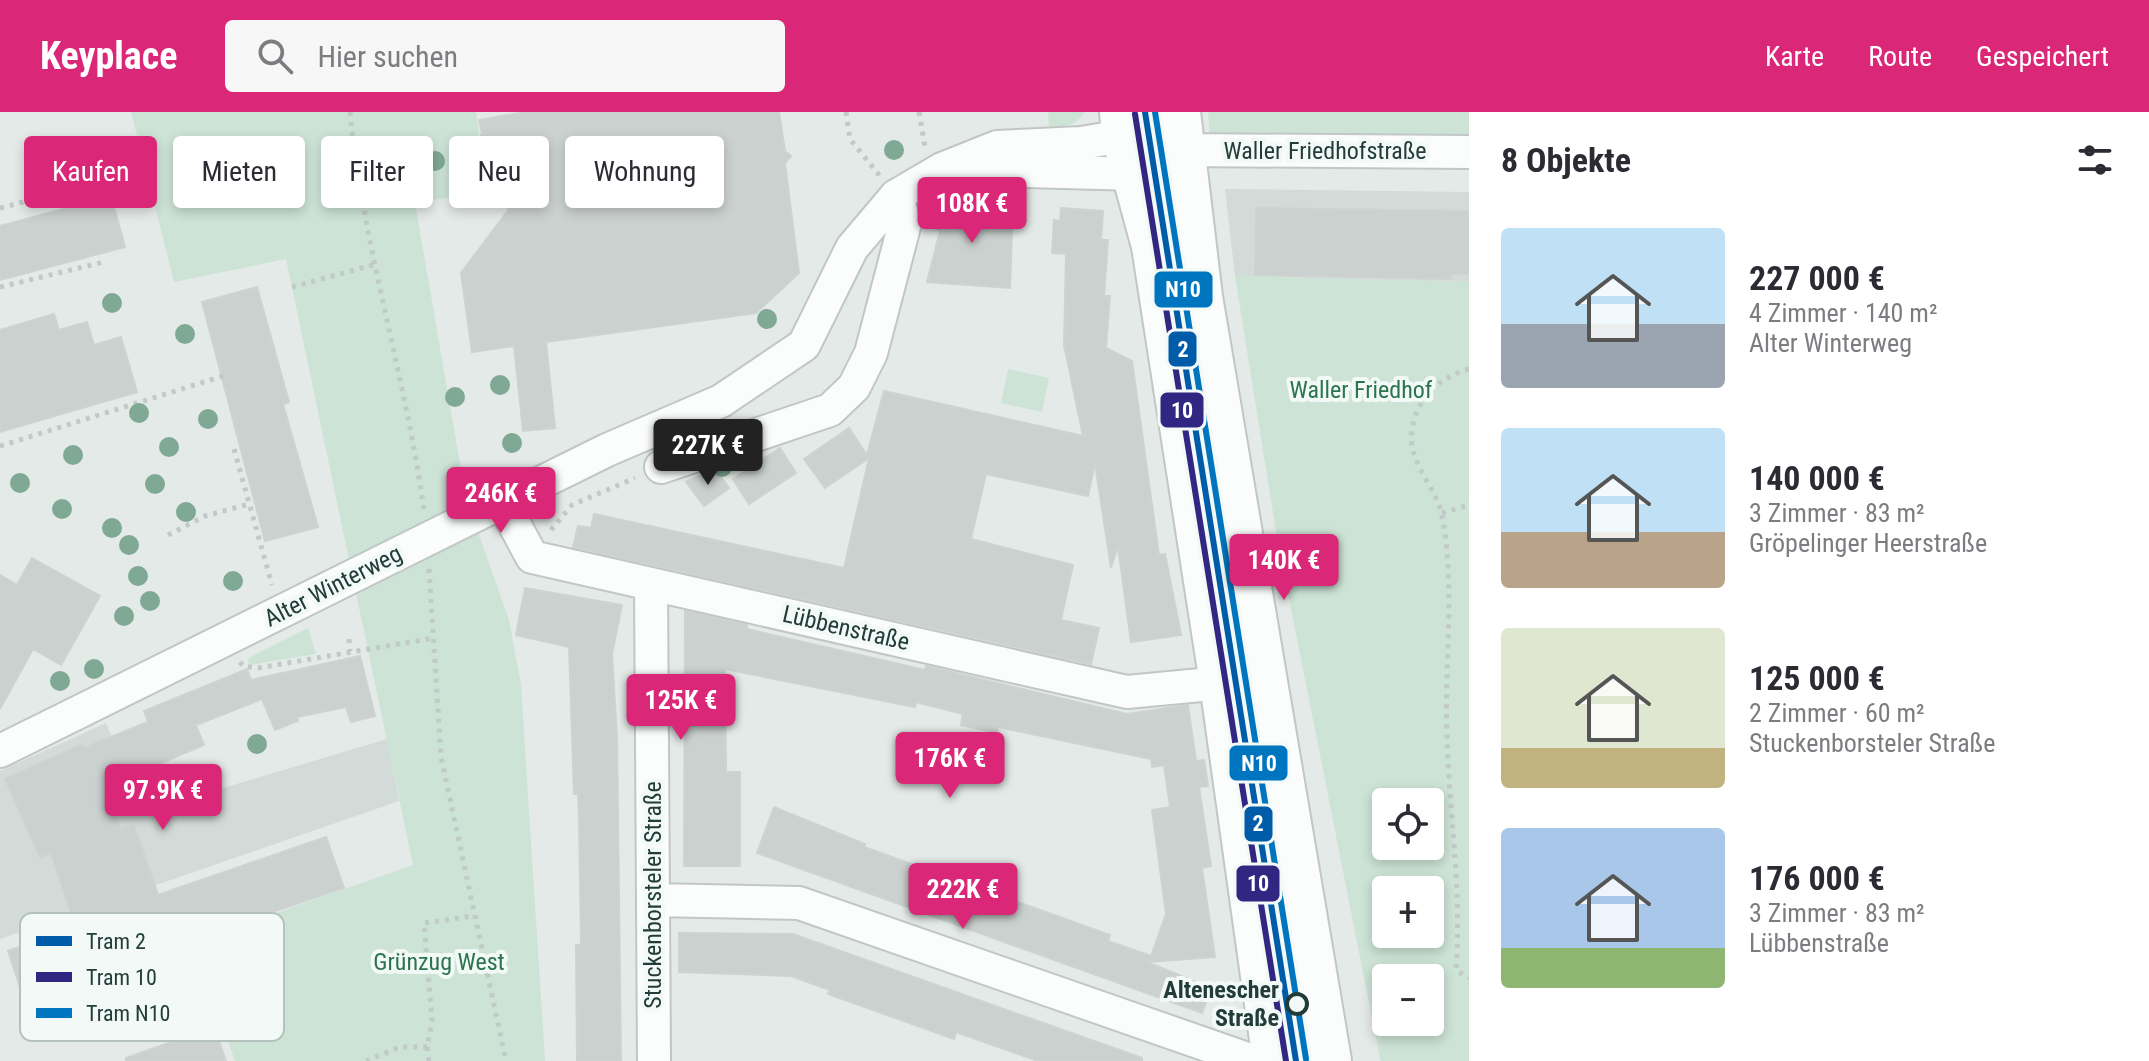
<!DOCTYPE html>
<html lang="de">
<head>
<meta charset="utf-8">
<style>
  :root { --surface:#fff; --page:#f7f7f7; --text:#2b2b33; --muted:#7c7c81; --accent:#db2777 }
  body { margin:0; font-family:"Roboto Condensed",sans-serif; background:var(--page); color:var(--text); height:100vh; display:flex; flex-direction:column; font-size:30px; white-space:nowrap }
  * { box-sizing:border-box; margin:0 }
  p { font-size:26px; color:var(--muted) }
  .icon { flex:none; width:44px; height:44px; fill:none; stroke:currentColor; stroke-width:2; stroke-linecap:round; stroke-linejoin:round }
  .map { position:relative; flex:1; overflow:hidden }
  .sheet { display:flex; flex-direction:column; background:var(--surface); width:680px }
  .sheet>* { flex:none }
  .banner { position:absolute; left:24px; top:24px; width:760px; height:72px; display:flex; gap:16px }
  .controls { position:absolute; left:1372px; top:676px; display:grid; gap:16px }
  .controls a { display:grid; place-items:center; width:72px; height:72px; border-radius:8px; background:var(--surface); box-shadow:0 4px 12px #0003; font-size:40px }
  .price { position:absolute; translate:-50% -68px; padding:0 18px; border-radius:8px; background:var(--accent); color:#fff; font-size:26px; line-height:52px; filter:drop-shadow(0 2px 4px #0008) }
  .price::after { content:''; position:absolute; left:50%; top:48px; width:24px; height:18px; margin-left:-12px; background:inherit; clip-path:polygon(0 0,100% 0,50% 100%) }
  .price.selected { background:#222; color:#fff }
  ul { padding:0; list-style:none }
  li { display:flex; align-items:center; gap:24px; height:200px; padding:0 32px }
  li span { display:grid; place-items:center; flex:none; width:224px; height:160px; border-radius:8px; color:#555 }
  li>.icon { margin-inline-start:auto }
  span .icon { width:96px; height:96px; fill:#fffc; stroke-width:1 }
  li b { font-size:34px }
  h2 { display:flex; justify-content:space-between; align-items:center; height:96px; padding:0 32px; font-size:34px }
  .chip { padding:0 28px; border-radius:8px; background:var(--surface); box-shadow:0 4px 12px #0003; font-size:28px; line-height:72px }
  .chip.selected { background:var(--accent); color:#fff }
  header { display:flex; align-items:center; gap:48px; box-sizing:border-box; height:112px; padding:0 40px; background:var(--accent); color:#fff }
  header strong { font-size:38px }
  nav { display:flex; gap:44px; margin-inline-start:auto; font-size:28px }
  .search { width:560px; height:72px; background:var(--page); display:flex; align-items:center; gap:20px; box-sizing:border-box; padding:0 28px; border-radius:8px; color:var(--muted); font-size:30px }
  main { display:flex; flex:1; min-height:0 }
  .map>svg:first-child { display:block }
  .built { fill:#d2dbd8 }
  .green { fill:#cde3d6; fill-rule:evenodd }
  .building { fill:#cbd1cf; stroke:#cdd3d1; stroke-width:2 }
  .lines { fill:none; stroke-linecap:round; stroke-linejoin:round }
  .lane-casing { stroke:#c1c7c5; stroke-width:20 }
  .street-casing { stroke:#c1c7c5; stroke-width:36 }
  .secondary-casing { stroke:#c0c7c5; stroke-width:48 }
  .path { stroke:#c1cac8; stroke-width:5; stroke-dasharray:4 6; stroke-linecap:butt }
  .lane { stroke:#fbfcfc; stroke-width:16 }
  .street { stroke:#fbfcfc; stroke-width:32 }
  .secondary { stroke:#fbfcfc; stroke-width:44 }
  .tram-1-casing { stroke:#f2f9f6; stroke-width:12 }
  .tram-2-casing { stroke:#f2f9f6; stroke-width:12 }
  .tram-3-casing { stroke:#f2f9f6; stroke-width:12 }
  .tram-1 { stroke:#005ca9; stroke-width:6 }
  .tram-2 { stroke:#312783; stroke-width:6 }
  .tram-3 { stroke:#0075bf; stroke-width:6 }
  .tree { fill:#7fa994 }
  .stop-dot { fill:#f2f9f6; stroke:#223d39; stroke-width:4 }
  .labels { text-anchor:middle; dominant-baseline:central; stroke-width:8; stroke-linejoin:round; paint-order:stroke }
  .street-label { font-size:24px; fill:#223d39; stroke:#f2f9f6 }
  .park-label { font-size:24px; fill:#2c7450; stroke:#f2f9f6 }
  .stop-label { font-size:24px; font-weight:bold; fill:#223d39; stroke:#f2f9f6; text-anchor:end }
  .key { fill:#f2f9f6; stroke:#b4c1bd; stroke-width:2 }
  .key-label { font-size:22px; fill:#223d39 }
  .line-badge { stroke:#f2f9f6; stroke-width:3 }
  .badge-label { font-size:22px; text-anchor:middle; font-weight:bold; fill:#fff }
</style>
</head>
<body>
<header>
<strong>Keyplace</strong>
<div class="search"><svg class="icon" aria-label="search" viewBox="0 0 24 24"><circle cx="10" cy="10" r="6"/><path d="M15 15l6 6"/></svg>Hier suchen</div>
<nav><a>Karte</a><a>Route</a><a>Gespeichert</a></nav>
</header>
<main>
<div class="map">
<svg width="1469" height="949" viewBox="0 0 1469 949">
  <rect width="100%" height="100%" fill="#e4eae8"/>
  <path class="built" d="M 1225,77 L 1469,80 L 1469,170 L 1235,164 Z
    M 106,611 L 143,700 L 387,627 L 399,689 L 0,827 L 0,659 Z"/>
  <path class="green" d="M 131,0 L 476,0 L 479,21 C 464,41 467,56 487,70 L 488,79 L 415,91 L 466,386 L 509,508 L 521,573 L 545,949 L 235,949 L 193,830 L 413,753 L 286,147 L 174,170 Z
    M 1048,0 L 1085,0 C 1077,12 1063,18 1049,14 Z
    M 1208,0 L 1469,0 L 1469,39 L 1210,26 Z
    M 1235,164 L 1469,170 L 1469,949 L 1381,949 L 1380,946 L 1277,426 ZM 1386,690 L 1430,690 L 1430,734 L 1386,734 ZM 1386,778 L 1430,778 L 1430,822 L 1386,822 ZM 1386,866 L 1430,866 L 1430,910 L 1386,910 Z
    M 1008,257 L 1049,266 L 1042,300 L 1001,291 Z
    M 308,516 L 316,542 L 249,553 L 248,546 Z"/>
  <path class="building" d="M 525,0 L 779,0 L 785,39 L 791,44 L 785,51 L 799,161 L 756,201 L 546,230 L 555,316 L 523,319 L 514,234 L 472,240 L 461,161 L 509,97 L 490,81 L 489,69 L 477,61 L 471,47 L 473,33 L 482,22 L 479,8 Z
    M 111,84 L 125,135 L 0,168 L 0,114 Z
    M 936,90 L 1013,95 L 1010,176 L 927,170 L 940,119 L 929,114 Z
    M 1061,96 L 1103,99 L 1101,128 L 1108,128 L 1104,184 L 1110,184 L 1106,236 L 1132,249 L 1159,443 L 1165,442 L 1181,523 L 1131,530 L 1118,434 L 1111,456 L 1095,351 L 1088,384 L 986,362 L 971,427 L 1073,453 L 1061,508 L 1099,516 L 1091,552 L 573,435 L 578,414 L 591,416 L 594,402 L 844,456 L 869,346 L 825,376 L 804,347 L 849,316 L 867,343 L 884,279 L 1083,324 L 1064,233 L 1066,142 L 1052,141 L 1054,108 L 1060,109 Z
    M 1256,96 L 1469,99 L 1469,162 L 1451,162 L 1451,167 L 1255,163 Z
    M 257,175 L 289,290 L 283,292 L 318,415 L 265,429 L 202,190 Z
    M 54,202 L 59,218 L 87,210 L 94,233 L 121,225 L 137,280 L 0,320 L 0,218 Z
    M 780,336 L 796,361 L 749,392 L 733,367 Z
    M 715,357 L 729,376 L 704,394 L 686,370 Z
    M 32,446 L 100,484 L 61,553 L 33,537 L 0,597 L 0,463 L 17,473 Z
    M 525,476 L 622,493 L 612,542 L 617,625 L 621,949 L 577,949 L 576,833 L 581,833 L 579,707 L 578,682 L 574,682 L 569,535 L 516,523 Z
    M 685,499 L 747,513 L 747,517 L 925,558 L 926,554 L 1127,602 L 1188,593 L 1196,649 L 1204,648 L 1208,674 L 1199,675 L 1211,754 L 1202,756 L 1215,845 L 1147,850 L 1211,876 L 1202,901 L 757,741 L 774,695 L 865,732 L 864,735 L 1110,823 L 1108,829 L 1151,844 L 1166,802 L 1152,698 L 1170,695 L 1164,653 L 1152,655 L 1151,647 L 998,615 L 997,621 L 961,613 L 963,602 L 916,590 L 915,595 L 725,557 L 726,660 L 740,660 L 740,754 L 684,754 Z
    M 360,544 L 375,604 L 351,610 L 346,595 L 297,605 L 298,609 L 275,618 L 262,587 L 196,613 L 204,633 L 102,676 L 120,717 L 134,713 L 158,783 L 326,725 L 344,776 L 23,884 L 8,839 L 76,816 L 51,741 L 40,745 L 5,667 L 83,632 L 84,636 L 148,610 L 144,599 L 247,557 L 251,568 Z
    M 679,821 L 793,822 L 1142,946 L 1142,949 L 1038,949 L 956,920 L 954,927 L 828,882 L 830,878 L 791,864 L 679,860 Z
    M 214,915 L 226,949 L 126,949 L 126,946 Z"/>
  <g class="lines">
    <g class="lane-casing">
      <path id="lane" d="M 1152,0 L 1170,118
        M 1252,630 L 1301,949"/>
    </g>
    <g class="street-casing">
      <path id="street" d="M 954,57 L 1137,62 L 1153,53
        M 661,355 L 830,298 L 854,275 L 871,241 L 905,111 L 896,84
        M 503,391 L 532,445 L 1127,580 L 1222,571
        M 651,472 L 654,949
        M 0,639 L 607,338 L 721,289 L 804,233 L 852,136 L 896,84 L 942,57 L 997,35 L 1081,31 L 1124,24 L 1181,38 L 1469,40
        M 654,788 L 799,791 L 1253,949"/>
    </g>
    <g class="secondary-casing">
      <path id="secondary" d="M 1122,0 L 1124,24 L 1154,134 L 1222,571 L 1275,949
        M 1178,0 L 1200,185 L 1329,949"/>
    </g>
    <path class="path" d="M 350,0 C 363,135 406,265 424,399
      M 846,0 L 850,27 L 880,64
      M 919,0 L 925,35
      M 0,96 L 81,75
      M 0,175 L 104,150
      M 292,175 L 373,153
      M 1469,257 C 1438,266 1416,286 1412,319 C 1407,351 1437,375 1442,404 C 1456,476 1444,549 1447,622 C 1449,704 1462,774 1456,858 L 1469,866
      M 0,334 L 223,264
      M 234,337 L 272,473
      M 1442,401 L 1469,393
      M 551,418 L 572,393 L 635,366
      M 168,423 L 205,404 L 249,392
      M 429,457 L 441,645 L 506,949
      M 349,527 L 350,539
      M 240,550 L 243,554 L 258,556 L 434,526
      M 366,949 L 400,935 L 427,935
      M 429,949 L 427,935 L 432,909 L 424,811 L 473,804"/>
    <use href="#lane" class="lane"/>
    <use href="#street" class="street"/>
    <use href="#secondary" class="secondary"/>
    <g class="tram-1-casing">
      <path id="tram-1" d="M 1145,0 L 1296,949"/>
    </g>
    <g class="tram-2-casing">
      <path id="tram-2" d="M 1135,2 L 1286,949"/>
    </g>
    <g class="tram-3-casing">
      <path id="tram-3" d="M 1155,0 L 1306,947"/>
    </g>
    <use href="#tram-1" class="tram-1"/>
    <use href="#tram-2" class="tram-2"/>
    <use href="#tram-3" class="tram-3"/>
  </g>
  <g class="tree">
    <circle cx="90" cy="37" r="10"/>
    <circle cx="894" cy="38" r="10"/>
    <circle cx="435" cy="49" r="10"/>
    <circle cx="112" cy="191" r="10"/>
    <circle cx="767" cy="207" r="10"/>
    <circle cx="185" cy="222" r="10"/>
    <circle cx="500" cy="273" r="10"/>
    <circle cx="455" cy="285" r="10"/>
    <circle cx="139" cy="301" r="10"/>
    <circle cx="208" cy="307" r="10"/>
    <circle cx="512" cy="331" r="10"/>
    <circle cx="169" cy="335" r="10"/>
    <circle cx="73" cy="343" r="10"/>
    <circle cx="722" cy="355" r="10"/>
    <circle cx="477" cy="368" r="10"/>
    <circle cx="20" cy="371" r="10"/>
    <circle cx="155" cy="372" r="10"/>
    <circle cx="62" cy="397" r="10"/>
    <circle cx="186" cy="400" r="10"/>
    <circle cx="112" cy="416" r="10"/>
    <circle cx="129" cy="433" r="10"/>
    <circle cx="138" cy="464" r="10"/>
    <circle cx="233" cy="469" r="10"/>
    <circle cx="150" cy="489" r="10"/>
    <circle cx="124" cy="504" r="10"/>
    <circle cx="94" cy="557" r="10"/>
    <circle cx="60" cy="569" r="10"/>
    <circle cx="257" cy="632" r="10"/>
  </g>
  <circle class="stop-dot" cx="1297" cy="892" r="10"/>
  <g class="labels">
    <g class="street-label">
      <text x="1325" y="39">Waller Friedhofstraße</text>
      <text transform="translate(333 474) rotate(-27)">Alter Winterweg</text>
      <text transform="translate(846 516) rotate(13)">Lübbenstraße</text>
      <text transform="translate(653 783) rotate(-90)">Stuckenborsteler Straße</text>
    </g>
    <g class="park-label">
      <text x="1361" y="278">Waller Friedhof</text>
      <text x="439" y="850">Grünzug West</text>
    </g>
    <g class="stop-label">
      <text x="1279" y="878">Altenescher<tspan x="1279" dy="28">Straße</tspan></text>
    </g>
  </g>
  <rect x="20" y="801" width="264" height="128" rx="12" class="key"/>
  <rect x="36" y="824" width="36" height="10" fill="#005ca9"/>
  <rect x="36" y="860" width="36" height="10" fill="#312783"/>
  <rect x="36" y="896" width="36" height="10" fill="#0075bf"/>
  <g class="key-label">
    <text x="86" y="837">Tram 2</text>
    <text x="86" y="873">Tram 10</text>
    <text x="86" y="909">Tram N10</text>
  </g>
  <g class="line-badge">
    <rect x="1153" y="158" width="61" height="39" rx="8" fill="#0075bf"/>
    <rect x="1167" y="218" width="31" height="38" rx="8" fill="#005ca9"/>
    <rect x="1159" y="279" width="46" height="38" rx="8" fill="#312783"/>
    <rect x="1228" y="632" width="61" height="38" rx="8" fill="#0075bf"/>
    <rect x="1243" y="693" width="31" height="38" rx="8" fill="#005ca9"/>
    <rect x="1235" y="752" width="46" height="39" rx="8" fill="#312783"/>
  </g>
  <g class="badge-label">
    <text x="1183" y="185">N10</text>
    <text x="1183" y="245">2</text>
    <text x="1182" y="306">10</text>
    <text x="1259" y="659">N10</text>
    <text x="1258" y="719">2</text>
    <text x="1258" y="779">10</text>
  </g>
</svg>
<div class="controls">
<a><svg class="icon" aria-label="locate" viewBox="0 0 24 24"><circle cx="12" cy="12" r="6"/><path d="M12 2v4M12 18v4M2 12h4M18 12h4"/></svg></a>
<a>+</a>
<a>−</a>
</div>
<b class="price" style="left:972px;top:133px">108K €</b>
<b class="price selected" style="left:708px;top:375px">227K €</b>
<b class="price" style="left:501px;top:423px">246K €</b>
<b class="price" style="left:1284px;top:490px">140K €</b>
<b class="price" style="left:681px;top:630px">125K €</b>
<b class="price" style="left:950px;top:688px">176K €</b>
<b class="price" style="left:163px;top:720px">97.9K €</b>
<b class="price" style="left:963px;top:819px">222K €</b>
<div class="banner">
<a class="chip selected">Kaufen</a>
<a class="chip">Mieten</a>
<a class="chip">Filter</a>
<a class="chip">Neu</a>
<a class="chip">Wohnung</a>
</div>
</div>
<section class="sheet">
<h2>8 Objekte<svg class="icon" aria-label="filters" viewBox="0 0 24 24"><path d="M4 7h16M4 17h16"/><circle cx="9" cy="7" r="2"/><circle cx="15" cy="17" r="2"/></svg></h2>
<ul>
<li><span style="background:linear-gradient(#bfe0f5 60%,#9aa5b1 0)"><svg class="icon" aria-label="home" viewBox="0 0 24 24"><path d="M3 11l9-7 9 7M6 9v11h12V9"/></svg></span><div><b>227 000 €</b><p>4 Zimmer · 140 m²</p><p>Alter Winterweg</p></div></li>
<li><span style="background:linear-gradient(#bfe0f5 65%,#b9a48a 0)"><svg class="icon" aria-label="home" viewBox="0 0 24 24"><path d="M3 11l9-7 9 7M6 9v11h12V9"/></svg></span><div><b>140 000 €</b><p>3 Zimmer · 83 m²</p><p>Gröpelinger Heerstraße</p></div></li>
<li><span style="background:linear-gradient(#dfe7d0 75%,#c2b280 0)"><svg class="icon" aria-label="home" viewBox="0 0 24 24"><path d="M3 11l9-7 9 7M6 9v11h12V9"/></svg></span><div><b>125 000 €</b><p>2 Zimmer · 60 m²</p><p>Stuckenborsteler Straße</p></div></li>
<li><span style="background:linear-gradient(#a9c7e8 75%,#8fb573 0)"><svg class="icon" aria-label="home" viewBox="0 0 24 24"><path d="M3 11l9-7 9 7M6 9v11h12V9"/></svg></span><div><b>176 000 €</b><p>3 Zimmer · 83 m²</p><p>Lübbenstraße</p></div></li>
</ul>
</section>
</main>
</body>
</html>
